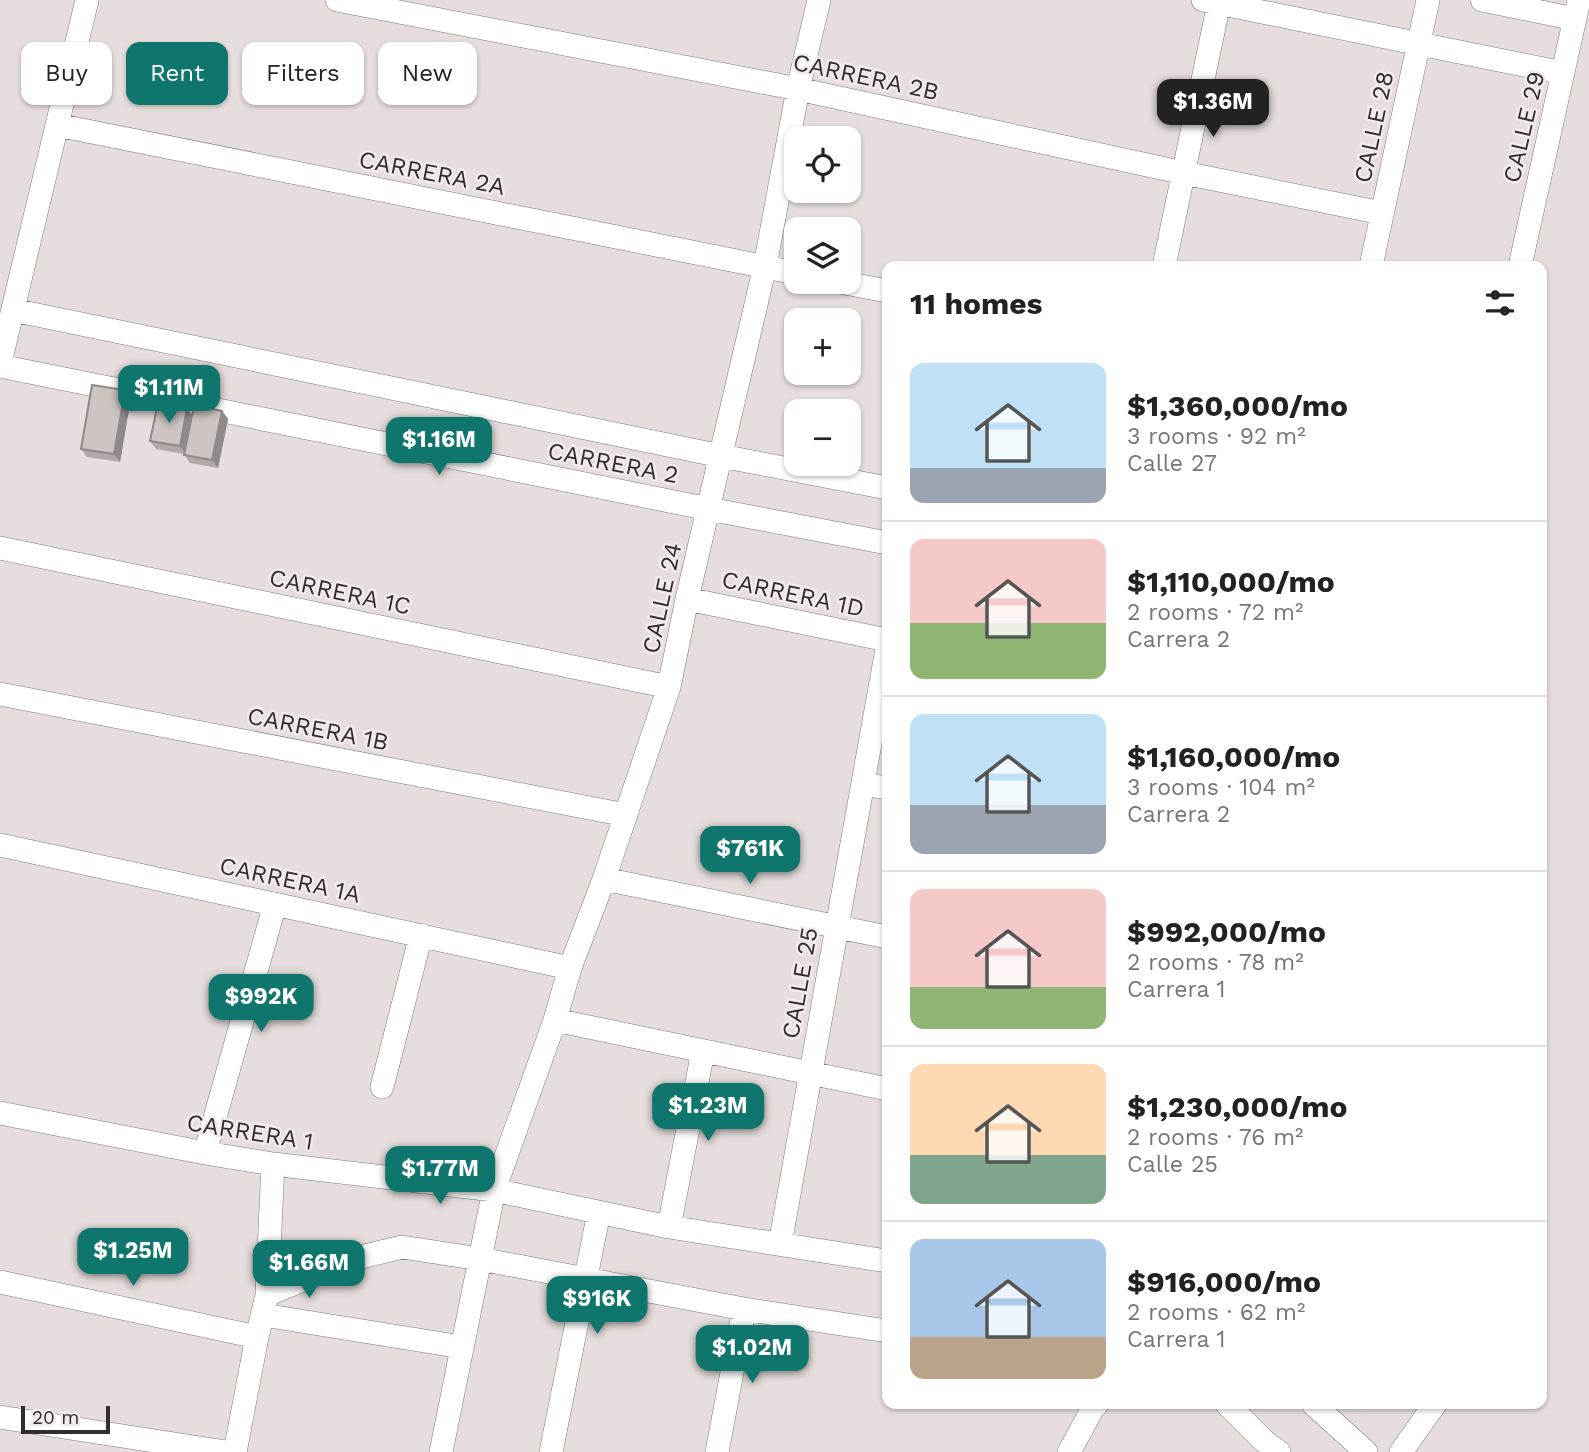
<!DOCTYPE html>
<html lang="en">
<head>
<meta charset="utf-8">
<style>
  :root { --surface:#fff; --page:#f6f6f6; --text:#222; --muted:#767676; --line:#e0e0e0; --accent:#0f766e }
  body { margin:0; font-family:"Work Sans",sans-serif; background:var(--page); color:var(--text); height:100vh; display:flex; flex-direction:column; font-size:26px; white-space:nowrap }
  * { box-sizing:border-box; margin:0 }
  p { font-size:23px; color:var(--muted) }
  .icon { flex:none; width:38px; height:38px; fill:none; stroke:currentColor; stroke-width:2; stroke-linecap:round; stroke-linejoin:round }
  .map { position:relative; flex:1; overflow:hidden }
  .details { position:absolute; left:882px; top:261px; width:665px; height:1148px; display:flex; flex-direction:column; background:var(--surface); border-radius:14px; box-shadow:0 2px 5px #0004 }
  .details>* { flex:none }
  .top-card { position:absolute; left:21px; top:42px; width:665px; height:63px; display:flex; gap:14px }
  .buttons { position:absolute; left:784px; top:126px; display:grid; gap:14px }
  .buttons a { display:grid; place-items:center; width:77px; height:77px; border-radius:14px; background:var(--surface); box-shadow:0 2px 5px #0004; font-size:35px }
  .scale { position:absolute; left:21px; bottom:18px; width:89px; box-sizing:border-box; padding-left:7px; border:4px solid #312e2e; border-top:0; font-size:19px; line-height:24px; white-space:nowrap; color:#312e2e; -webkit-text-stroke:5px #f3ebea; paint-order:stroke }
  .price { position:absolute; translate:-50% -60px; padding:0 16px; border-radius:14px; background:var(--accent); color:#fff; font-size:23px; line-height:46px; filter:drop-shadow(0 2px 4px #0008) }
  .price::after { content:''; position:absolute; left:50%; top:42px; width:21px; height:16px; margin-left:-10px; background:inherit; clip-path:polygon(0 0,100% 0,50% 100%) }
  .price.on { background:#222; color:#fff }
  ul { padding:0; list-style:none }
  li { display:flex; align-items:center; gap:21px; height:175px; padding:0 28px }
  li+li { border-top:2px solid var(--line) }
  li span { display:grid; place-items:center; flex:none; width:196px; height:140px; border-radius:14px; color:#555 }
  li>.icon { margin-inline-start:auto }
  span .icon { width:84px; height:84px; fill:#fffc; stroke-width:1 }
  li b { font-size:30px }
  h2 { display:flex; justify-content:space-between; align-items:center; height:84px; padding:0 28px; font-size:30px }
  .chip { padding:0 24px; border-radius:14px; background:var(--surface); box-shadow:0 2px 5px #0004; font-size:24px; line-height:63px }
  .chip.on { background:var(--accent); color:#fff }
  .map>svg:first-child { display:block }
  .lines { fill:none; stroke-linecap:round; stroke-linejoin:round }
  .minor-casing { stroke:#807878; stroke-width:24 }
  .minor { stroke:#fff; stroke-width:23 }
  .wall { fill:#afa9a7 }
  .shaded-wall { fill:#8f8a88 }
  .building { fill:#ccc5c2; stroke:#8f8a88; stroke-width:2 }
  .labels { text-anchor:middle; dominant-baseline:central; stroke-width:5; stroke-linejoin:round; paint-order:stroke }
  .street-label { font-size:24px; fill:#312e2e; stroke:#f3ebea }
</style>
</head>
<body>
<div class="map">
<svg width="1589" height="1452" viewBox="0 0 1589 1452">
  <rect width="100%" height="100%" fill="#e6dedd"/>
  <g class="lines">
    <g class="minor-casing">
      <path id="minor" d="M 337,0 L 798,89 L 1184,173 L 1382,213
        M 1203,0 L 1563,73
        M 1482,0 L 1575,19
        M 57,125 L 796,273
        M 1164,266 L 1219,3
        M 1371,266 L 1428,0
        M 1520,266 L 1579,0
        M 840,282 L 887,291
        M 13,310 L 721,456 L 887,488
        M 0,363 L 87,0
        M 0,366 L 709,509 L 887,543
        M 0,548 L 669,687
        M 687,599 L 887,640
        M 0,694 L 626,815
        M 863,784 L 887,788
        M 0,845 L 570,968
        M 604,879 L 887,937
        M 555,1020 L 887,1089
        M 382,1087 L 421,935
        M 0,1113 L 205,1153 L 273,1164 L 494,1190 L 669,1227 L 887,1261
        M 205,1153 L 275,904
        M 669,1227 L 703,1051
        M 780,1244 L 887,649
        M 0,1282 L 257,1337
        M 267,1295 L 273,1164
        M 263,1315 L 462,1347
        M 1227,1404 L 1263,1440 L 1279,1452
        M 1313,1404 L 1366,1452
        M 0,1417 L 226,1452
        M 235,1452 L 257,1337 L 267,1295 L 353,1259 L 402,1247 L 480,1259 L 744,1309 L 887,1331
        M 441,1452 L 494,1190 L 555,1020 L 570,968 L 604,879 L 669,687 L 687,599 L 765,266 L 798,89 L 819,0
        M 551,1452 L 599,1212
        M 717,1452 L 744,1309
        M 1069,1452 L 1093,1408 L 1097,1404
        M 1401,1452 L 1435,1404"/>
    </g>
    <use href="#minor" class="minor"/>
  </g>
  <path class="wall" d="M 125,390 L 131,398 L 120,462 L 87,457 L 81,449 Z
    M 187,408 L 192,415 L 222,411 L 228,419 L 218,468 L 190,463 L 184,454 L 156,449 L 150,441 Z"/>
  <path class="shaded-wall" d="M 125,390 L 131,398 L 120,462 L 114,454 Z
    M 187,408 L 193,417 L 186,454 L 180,446 Z
    M 222,411 L 228,419 L 218,468 L 212,460 Z"/>
  <path class="building" d="M 92,385 L 125,390 L 114,454 L 81,449 Z
    M 158,403 L 187,408 L 180,446 L 150,441 Z
    M 194,405 L 222,411 L 212,460 L 184,455 Z"/>
  <g class="labels">
    <g class="street-label">
      <text transform="translate(866 77) rotate(12)">CARRERA 2B</text>
      <text transform="translate(1374 127) rotate(-78)">CALLE 28</text>
      <text transform="translate(1524 127) rotate(-77)">CALLE 29</text>
      <text transform="translate(432 173) rotate(11)">CARRERA 2A</text>
      <text transform="translate(613 463) rotate(11)">CARRERA 2</text>
      <text transform="translate(340 592) rotate(12)">CARRERA 1C</text>
      <text transform="translate(793 594) rotate(12)">CARRERA 1D</text>
      <text transform="translate(662 598) rotate(-78)">CALLE 24</text>
      <text transform="translate(318 729) rotate(11)">CARRERA 1B</text>
      <text transform="translate(290 880) rotate(12)">CARRERA 1A</text>
      <text transform="translate(800 983) rotate(-80)">CALLE 25</text>
      <text transform="translate(250 1132) rotate(9)">CARRERA 1</text>
    </g>
  </g>
</svg>
<div class="buttons">
<a><svg class="icon" aria-label="locate" viewBox="0 0 24 24"><circle cx="12" cy="12" r="6"/><path d="M12 2v4M12 18v4M2 12h4M18 12h4"/></svg></a>
<a><svg class="icon" aria-label="layers" viewBox="0 0 24 24"><path d="M12 4l9 5-9 5-9-5zM3 14l9 5 9-5"/></svg></a>
<a>+</a>
<a>−</a>
</div>
<div class="scale">20 m</div>
<b class="price on" style="left:1213px;top:139px">$1.36M</b>
<b class="price" style="left:169px;top:425px">$1.11M</b>
<b class="price" style="left:439px;top:477px">$1.16M</b>
<b class="price" style="left:750px;top:886px">$761K</b>
<b class="price" style="left:261px;top:1034px">$992K</b>
<b class="price" style="left:708px;top:1143px">$1.23M</b>
<b class="price" style="left:440px;top:1206px">$1.77M</b>
<b class="price" style="left:133px;top:1288px">$1.25M</b>
<b class="price" style="left:309px;top:1300px">$1.66M</b>
<b class="price" style="left:597px;top:1336px">$916K</b>
<b class="price" style="left:752px;top:1385px">$1.02M</b>
<div class="top-card">
<a class="chip">Buy</a>
<a class="chip on">Rent</a>
<a class="chip">Filters</a>
<a class="chip">New</a>
</div>
<section class="details">
<h2>11 homes<svg class="icon" aria-label="filters" viewBox="0 0 24 24"><path d="M4 7h16M4 17h16"/><circle cx="9" cy="7" r="2"/><circle cx="15" cy="17" r="2"/></svg></h2>
<ul>
<li><span style="background:linear-gradient(#bfe0f5 75%,#9aa5b1 0)"><svg class="icon" aria-label="home" viewBox="0 0 24 24"><path d="M3 11l9-7 9 7M6 9v11h12V9"/></svg></span><div><b>$1,360,000/mo</b><p>3 rooms · 92 m²</p><p>Calle 27</p></div></li>
<li><span style="background:linear-gradient(#f6c9c9 60%,#8fb573 0)"><svg class="icon" aria-label="home" viewBox="0 0 24 24"><path d="M3 11l9-7 9 7M6 9v11h12V9"/></svg></span><div><b>$1,110,000/mo</b><p>2 rooms · 72 m²</p><p>Carrera 2</p></div></li>
<li><span style="background:linear-gradient(#bfe0f5 65%,#9aa5b1 0)"><svg class="icon" aria-label="home" viewBox="0 0 24 24"><path d="M3 11l9-7 9 7M6 9v11h12V9"/></svg></span><div><b>$1,160,000/mo</b><p>3 rooms · 104 m²</p><p>Carrera 2</p></div></li>
<li><span style="background:linear-gradient(#f6c9c9 70%,#8fb573 0)"><svg class="icon" aria-label="home" viewBox="0 0 24 24"><path d="M3 11l9-7 9 7M6 9v11h12V9"/></svg></span><div><b>$992,000/mo</b><p>2 rooms · 78 m²</p><p>Carrera 1</p></div></li>
<li><span style="background:linear-gradient(#ffd9b3 65%,#7fa58c 0)"><svg class="icon" aria-label="home" viewBox="0 0 24 24"><path d="M3 11l9-7 9 7M6 9v11h12V9"/></svg></span><div><b>$1,230,000/mo</b><p>2 rooms · 76 m²</p><p>Calle 25</p></div></li>
<li><span style="background:linear-gradient(#a9c7e8 70%,#b9a48a 0)"><svg class="icon" aria-label="home" viewBox="0 0 24 24"><path d="M3 11l9-7 9 7M6 9v11h12V9"/></svg></span><div><b>$916,000/mo</b><p>2 rooms · 62 m²</p><p>Carrera 1</p></div></li>
</ul>
</section>
</div>
</body>
</html>
